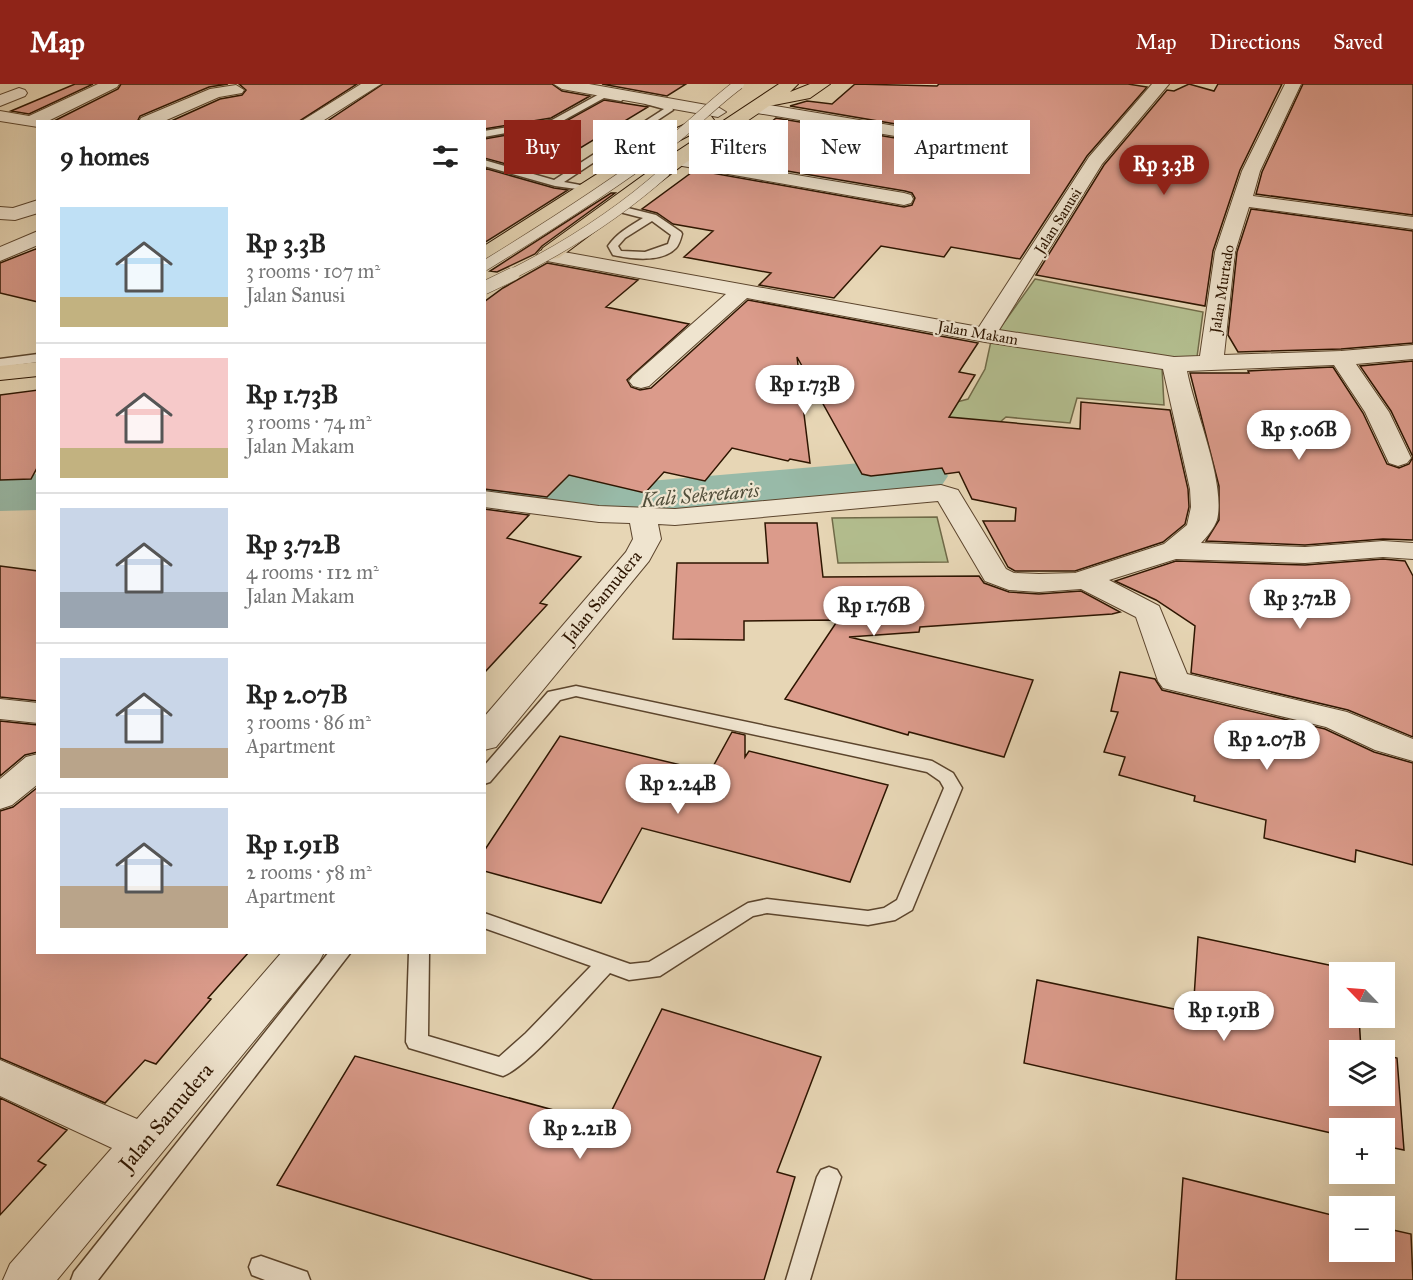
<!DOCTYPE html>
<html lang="en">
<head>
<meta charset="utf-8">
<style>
  :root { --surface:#fff; --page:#f2f2f2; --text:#222; --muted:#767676; --line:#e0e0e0; --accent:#8f2418 }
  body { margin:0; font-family:"IM FELL Great Primer",serif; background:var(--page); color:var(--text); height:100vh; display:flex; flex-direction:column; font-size:22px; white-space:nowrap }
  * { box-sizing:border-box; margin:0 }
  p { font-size:20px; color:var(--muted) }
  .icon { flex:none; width:33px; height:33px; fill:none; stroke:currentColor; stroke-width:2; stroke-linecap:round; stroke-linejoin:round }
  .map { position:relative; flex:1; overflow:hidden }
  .panel { position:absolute; left:36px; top:36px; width:450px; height:834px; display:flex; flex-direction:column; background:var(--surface); border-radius:0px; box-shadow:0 6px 24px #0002 }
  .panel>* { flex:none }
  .guide { position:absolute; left:504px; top:36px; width:570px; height:54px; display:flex; gap:12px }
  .needle { width:39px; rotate:295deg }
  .tools { position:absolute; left:1329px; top:878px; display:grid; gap:12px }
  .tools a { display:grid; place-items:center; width:66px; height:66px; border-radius:0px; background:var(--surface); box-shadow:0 6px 24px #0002; font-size:30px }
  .price { position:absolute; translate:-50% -51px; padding:0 14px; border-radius:21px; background:#fff; color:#222; font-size:20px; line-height:39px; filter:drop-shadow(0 2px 3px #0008) }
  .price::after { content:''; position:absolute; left:50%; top:36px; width:18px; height:14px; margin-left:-9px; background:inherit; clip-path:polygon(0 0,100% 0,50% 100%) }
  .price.current { background:var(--accent); color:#fff }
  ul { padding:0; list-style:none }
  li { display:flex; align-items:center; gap:18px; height:150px; padding:0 24px }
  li+li { border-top:2px solid var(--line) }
  li span { display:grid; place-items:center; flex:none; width:168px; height:120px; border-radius:0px; color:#555 }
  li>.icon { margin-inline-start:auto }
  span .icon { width:72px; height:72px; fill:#fffc; stroke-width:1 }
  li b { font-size:26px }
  h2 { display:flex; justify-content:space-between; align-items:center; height:72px; padding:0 24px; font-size:26px }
  .chip { padding:0 21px; border-radius:0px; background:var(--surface); box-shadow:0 6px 24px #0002; font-size:21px; line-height:54px }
  .chip.current { background:var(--accent); color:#fff }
  header { display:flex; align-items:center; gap:36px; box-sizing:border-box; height:84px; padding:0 30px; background:var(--accent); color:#fff }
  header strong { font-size:28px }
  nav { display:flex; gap:33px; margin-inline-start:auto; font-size:21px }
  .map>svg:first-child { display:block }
  .green { fill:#b3be8f; stroke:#706a48; stroke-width:1.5 }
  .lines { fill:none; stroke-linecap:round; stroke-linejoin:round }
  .river { fill:#98baa8; fill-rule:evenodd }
  .building { fill:#db9b8b; stroke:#2d1500; stroke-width:1.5 }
  .lane-casing { stroke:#5c452d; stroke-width:3 }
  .street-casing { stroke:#5c452d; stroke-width:2 }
  .primary-casing { stroke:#2d1500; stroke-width:2 }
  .lane { fill:#efe4cf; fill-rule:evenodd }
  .street { fill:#efe4cf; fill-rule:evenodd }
  .primary { fill:#e7d6b5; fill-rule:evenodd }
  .lane-bridge-far1-casing { stroke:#5c452d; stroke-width:11; stroke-linecap:butt }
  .lane-bridge-casing { stroke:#5c452d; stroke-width:14; stroke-linecap:butt }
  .lane-bridge-far1 { stroke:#efe4cf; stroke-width:10 }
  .lane-bridge { stroke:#efe4cf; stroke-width:13 }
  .labels { text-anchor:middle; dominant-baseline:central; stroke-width:4.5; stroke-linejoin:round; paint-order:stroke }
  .far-street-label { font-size:15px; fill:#2d1500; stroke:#efe4cf }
  .street-label { font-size:18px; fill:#2d1500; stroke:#efe4cf }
  .water-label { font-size:20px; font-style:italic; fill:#524f3b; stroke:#efe4cf }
  .near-street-label { font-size:21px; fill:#2d1500; stroke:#efe4cf }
</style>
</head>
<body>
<header>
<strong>Map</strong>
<nav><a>Map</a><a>Directions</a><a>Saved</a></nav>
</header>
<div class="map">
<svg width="1413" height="1196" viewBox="0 0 1413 1196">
  <rect width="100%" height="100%" fill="#e7d6b5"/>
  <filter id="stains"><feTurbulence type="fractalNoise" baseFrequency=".00333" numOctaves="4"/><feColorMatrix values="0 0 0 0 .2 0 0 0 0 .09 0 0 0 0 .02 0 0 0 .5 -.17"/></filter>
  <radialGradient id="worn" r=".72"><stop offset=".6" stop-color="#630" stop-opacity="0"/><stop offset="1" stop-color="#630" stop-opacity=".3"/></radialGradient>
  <path class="green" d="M 1035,195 L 1203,228 L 1197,273 L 1164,273 L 998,247 Z
    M 991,257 L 1162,284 L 1164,321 L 1077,314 L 1070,339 L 1006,333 L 993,344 L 948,348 L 949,320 L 968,315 L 985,285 Z
    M 937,433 L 948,478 L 838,479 L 832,434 Z"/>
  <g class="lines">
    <path class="river" d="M 484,371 L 626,399 L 919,374 L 940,380 L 948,392 L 940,404 L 919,410 L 626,435 L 484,406 Z
      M 38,390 L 38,426 L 0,427 L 0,391 Z"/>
  </g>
  <path class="building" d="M 75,0 L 93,0 L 29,30 L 11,27 Z
    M 121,0 L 228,0 L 209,3 L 140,32 L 137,38 L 52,38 L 118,5 Z
    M 239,0 L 357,0 L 298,38 L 169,38 L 220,15 L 242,11 L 246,6 Z
    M 383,0 L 552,0 L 562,7 L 590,12 L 551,34 L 484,45 L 484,38 L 326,38 Z
    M 602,0 L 686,0 L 667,12 Z
    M 855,0 L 937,2 L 939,0 L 1128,0 L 1147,3 L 1087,72 L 1020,175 L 951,163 L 944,173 L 881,162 L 834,214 L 759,201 L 771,189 L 684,173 L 713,147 L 673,140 L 657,129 L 642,125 L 695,86 L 904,123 L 912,121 L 915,114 L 912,109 L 905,107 L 710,74 L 716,70 L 730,73 L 776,34 L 913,57 L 921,55 L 924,50 L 919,44 L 790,22 L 807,17 L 832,20 Z
    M 1189,0 L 1214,7 L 1218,0 L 1282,0 L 1240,86 L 1213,167 L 1205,222 L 1036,191 L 1104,81 L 1167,6 L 1174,7 Z
    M 1303,0 L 1413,0 L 1413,131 L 1256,110 L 1262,88 Z
    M 604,16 L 648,23 L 539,89 L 484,74 L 484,55 L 557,42 Z
    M 484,84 L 554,104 L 568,106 L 484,159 Z
    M 611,109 L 615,109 L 542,162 L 535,170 L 497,188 L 490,187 Z
    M 1251,125 L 1413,147 L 1413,259 L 1341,265 L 1238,268 L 1228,251 L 1237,168 Z
    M 38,164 L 38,218 L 0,209 L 0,179 Z
    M 547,179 L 638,196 L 606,223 L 689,240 L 627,296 L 631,303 L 640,306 L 651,304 L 748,216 L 978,259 L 959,288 L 975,291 L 949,333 L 1080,345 L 1081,318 L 1170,326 L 1188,405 L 1189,423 L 1185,440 L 1163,458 L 1075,487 L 1015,487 L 1008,483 L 983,437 L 1015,437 L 1016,424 L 972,415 L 959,388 L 945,390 L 942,384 L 871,392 L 862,390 L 797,273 L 810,379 L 790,375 L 788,377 L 732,364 L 705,397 L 664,388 L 645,409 L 569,391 L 547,413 L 484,405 L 484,218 L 503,204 Z
    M 1413,277 L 1413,373 L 1391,327 L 1360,282 Z
    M 1333,283 L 1363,329 L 1387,380 L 1399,384 L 1409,380 L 1413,373 L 1413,456 L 1383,455 L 1305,461 L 1206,457 L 1219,436 L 1219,402 L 1190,289 L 1249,289 L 1248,287 Z
    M 38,306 L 38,382 L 31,395 L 0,396 L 0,311 Z
    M 484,425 L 529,431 L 507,454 L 581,473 L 540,519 L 547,521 L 484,589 Z
    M 765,439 L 817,439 L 823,493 L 979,492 L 984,499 L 1009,508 L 1039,510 L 1081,507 L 1120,528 L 1112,530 L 920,543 L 919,548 L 849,553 L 1033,596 L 1004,673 L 909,648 L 908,651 L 785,615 L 838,536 L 744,537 L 744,556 L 673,555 L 677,479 L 768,479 Z
    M 1383,475 L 1405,477 L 1413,492 L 1413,653 L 1348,626 L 1191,589 L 1195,542 L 1156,516 L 1115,497 L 1176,477 L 1305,481 Z
    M 0,482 L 38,487 L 38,617 L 0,613 Z
    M 1120,588 L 1155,595 L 1162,606 L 1325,645 L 1374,668 L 1413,679 L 1413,781 L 1356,766 L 1355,778 L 1264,754 L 1266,736 L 1194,717 L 1195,712 L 1119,691 L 1125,673 L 1104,668 L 1118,628 L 1111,627 Z
    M 0,637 L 38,641 L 38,668 L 25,671 L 0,692 Z
    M 732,648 L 745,651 L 745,673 L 749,667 L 888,701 L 850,798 L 642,744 L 601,819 L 484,787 L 484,767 L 560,652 L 710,688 Z
    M 38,703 L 38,868 L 249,868 L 208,914 L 211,915 L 156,980 L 145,976 L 105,1019 L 0,974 L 0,727 L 13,723 Z
    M 1198,853 L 1357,887 L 1340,888 L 1340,933 L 1359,933 L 1361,966 L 1340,966 L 1340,1011 L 1384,1011 L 1384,971 L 1397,974 L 1404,1066 L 1384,1062 L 1384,1044 L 1340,1044 L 1340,1051 L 1024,979 L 1037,896 L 1193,929 Z
    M 662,925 L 821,973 L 777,1088 L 795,1093 L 764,1196 L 593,1196 L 277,1101 L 355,972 L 605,1040 Z
    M 0,1014 L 67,1046 L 38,1077 L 46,1081 L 0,1131 Z
    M 1183,1094 L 1340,1133 L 1340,1167 L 1384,1167 L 1384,1144 L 1411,1150 L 1413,1196 L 1176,1196 Z"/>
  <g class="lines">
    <g class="lane-casing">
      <path id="lane" d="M 603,8 L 625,14 L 621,17 L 604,14 L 557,40 L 484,53 L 484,47 L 552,36 Z
        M 649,15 L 671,21 L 673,26 L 564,98 L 591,103 L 591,107 L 555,102 L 484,82 L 484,76 L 554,96 L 664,25 L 646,20 L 645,18 Z
        M 612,120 L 656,131 L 681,148 L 682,150 C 681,154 679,161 676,164 C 662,179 631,175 613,171 L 608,162 C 617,149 630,142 643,134 L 608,125 L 608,121 ZM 652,137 L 671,151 L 668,160 L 645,168 L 621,167 L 618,162 L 625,154 Z
        M 38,270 L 38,278 L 0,283 L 0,275 Z
        M 576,602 L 932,677 L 953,689 L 962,704 L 912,826 L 895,836 L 868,841 L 767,829 L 753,832 L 660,892 L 629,896 L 610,889 C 588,912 528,983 503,992 L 409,964 L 406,958 L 409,868 L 429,868 L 428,952 L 499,973 L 526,949 L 591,882 L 484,844 L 484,829 L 630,880 L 649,878 L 748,819 L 767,815 L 868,827 L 884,824 L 897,816 L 944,704 L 940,697 L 927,688 L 576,612 L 560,616 L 490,698 L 484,700 L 484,682 L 548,608 Z
        M 329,868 L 351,868 L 98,1196 L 71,1196 L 74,1188 Z
        M 829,1083 L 837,1086 L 841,1093 L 810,1196 L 786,1196 L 817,1093 L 821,1086 Z
        M 261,1172 L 307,1188 L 310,1196 L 265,1196 L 252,1191 L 249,1183 L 252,1175 Z"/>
    </g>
    <g class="street-casing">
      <path id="street" d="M 98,0 L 119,0 L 117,3 L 46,38 L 38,38 L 38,43 L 0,37 L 0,27 L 29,32 Z
        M 361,0 L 381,0 L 321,38 L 300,38 Z
        M 554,0 L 589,0 L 718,23 L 726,28 L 718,33 L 562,5 Z
        M 1152,0 L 1169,0 L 1102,80 L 999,246 L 1174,273 L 1200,272 L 1215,168 L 1242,87 L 1285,0 L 1301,0 L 1260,87 L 1253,112 L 1413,133 L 1413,145 L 1249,123 L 1235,168 L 1224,271 L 1341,267 L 1413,261 L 1413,275 L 1356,280 L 1389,328 L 1411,374 L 1407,379 L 1398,382 L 1389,379 L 1365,328 L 1334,281 L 1187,287 C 1194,325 1226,399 1217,436 C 1214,444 1207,453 1201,459 L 1305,463 L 1383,457 L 1413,459 L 1413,475 L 1383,473 L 1305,479 L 1176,475 L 1109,496 L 1159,522 L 1187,590 L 1347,628 L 1413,655 L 1413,677 L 1375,666 L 1326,643 L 1163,604 L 1158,597 L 1136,533 L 1081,505 L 1039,508 L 1009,506 L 985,497 L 938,417 L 675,441 L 658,440 L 661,455 L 649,477 L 496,663 L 484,666 L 484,633 L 626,468 L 633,455 L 630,439 L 599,438 L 484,423 L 484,407 L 599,422 L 675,425 L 941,401 L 958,406 L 1006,485 L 1014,489 L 1039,490 L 1075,489 L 1164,460 L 1187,441 L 1191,423 L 1190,405 L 1163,285 L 985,258 L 747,214 L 649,302 L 641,304 L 633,302 L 629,297 L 633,292 L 726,210 L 547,177 L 540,175 L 537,171 L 540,167 L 547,165 L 979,243 L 1089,73 Z
        M 236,1 L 244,6 L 242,9 L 219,13 L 162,38 L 139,38 L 141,34 L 210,5 Z
        M 19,4 L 25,6 L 27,9 L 25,12 L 0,22 L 0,11 Z
        M 757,19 L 919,46 L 922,50 L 919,54 L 913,55 L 751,28 L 749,24 L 751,20 Z
        M 677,71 L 904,109 L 911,111 L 913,115 L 911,119 L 904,121 L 671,80 L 668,76 L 671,72 Z
        M 38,116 L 38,129 L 15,136 L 0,135 L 0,123 L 13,124 Z
        M 38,147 L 38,161 L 0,177 L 0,163 Z
        M 0,615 L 38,619 L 38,639 L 0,635 Z
        M 38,670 L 38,700 L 12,721 L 0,725 L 0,695 L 26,673 Z
        M 282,868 L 324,868 L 319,878 L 57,1196 L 3,1196 L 10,1180 L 112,1064 L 0,1012 L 0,976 L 137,1035 Z"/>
    </g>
    <g class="primary-casing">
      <path id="primary" d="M 779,0 L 798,0 L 790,8 L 810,0 L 830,0 L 810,14 L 769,22 L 684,80 L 559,174 L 551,175 L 543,174 L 540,169 L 543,164 L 670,72 Z
        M 705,31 L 711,32 L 714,36 L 711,40 L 663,65 L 492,177 L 484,178 L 484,162 L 649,57 Z
        M 38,278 L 38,292 L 0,296 L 0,282 Z"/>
    </g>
    <use href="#lane" class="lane"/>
    <use href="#street" class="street"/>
    <use href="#primary" class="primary"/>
    <g class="lane-bridge-far1-casing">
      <path id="lane-bridge-far1" d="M 484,182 C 546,144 607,105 665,62 C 691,43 713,19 739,0
        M 510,191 C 566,163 618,130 665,88 L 667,61"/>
    </g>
    <g class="lane-bridge-casing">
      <path id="lane-bridge" d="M 484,204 L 513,190"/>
    </g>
    <use href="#lane-bridge-far1" class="lane-bridge-far1"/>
    <use href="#lane-bridge" class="lane-bridge"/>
  </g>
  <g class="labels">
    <g class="far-street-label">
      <text transform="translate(1058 137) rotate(-58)">Jalan Sanusi</text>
      <text transform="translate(1222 205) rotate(-81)">Jalan Murtado</text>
      <text transform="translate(978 249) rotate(10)">Jalan Makam</text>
    </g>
    <g class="street-label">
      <text transform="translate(602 513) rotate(-51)">Jalan Samudera</text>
    </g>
    <g class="water-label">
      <text transform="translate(700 411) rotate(-5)">Kali Sekretaris</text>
    </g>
    <g class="near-street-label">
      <text transform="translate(166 1033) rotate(-50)">Jalan Samudera</text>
    </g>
  </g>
  <rect width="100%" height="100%" filter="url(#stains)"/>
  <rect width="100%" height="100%" fill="url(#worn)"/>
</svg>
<div class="tools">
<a><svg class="needle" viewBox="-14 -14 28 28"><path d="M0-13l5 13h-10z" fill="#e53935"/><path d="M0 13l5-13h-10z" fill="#767676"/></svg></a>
<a><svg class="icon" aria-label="layers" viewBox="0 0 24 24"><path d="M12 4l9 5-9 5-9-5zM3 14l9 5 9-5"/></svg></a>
<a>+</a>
<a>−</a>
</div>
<b class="price current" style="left:1164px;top:112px">Rp 3.3B</b>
<b class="price" style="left:805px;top:332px">Rp 1.73B</b>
<b class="price" style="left:1299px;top:377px">Rp 5.06B</b>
<b class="price" style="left:1300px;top:546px">Rp 3.72B</b>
<b class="price" style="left:874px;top:553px">Rp 1.76B</b>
<b class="price" style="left:1267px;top:687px">Rp 2.07B</b>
<b class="price" style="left:678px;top:731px">Rp 2.24B</b>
<b class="price" style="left:1224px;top:958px">Rp 1.91B</b>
<b class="price" style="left:580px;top:1076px">Rp 2.21B</b>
<div class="guide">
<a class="chip current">Buy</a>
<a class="chip">Rent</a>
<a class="chip">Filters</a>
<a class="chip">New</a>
<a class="chip">Apartment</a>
</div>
<section class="panel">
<h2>9 homes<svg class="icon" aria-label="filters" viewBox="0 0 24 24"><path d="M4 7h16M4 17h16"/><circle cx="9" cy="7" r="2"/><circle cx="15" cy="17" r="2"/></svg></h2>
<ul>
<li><span style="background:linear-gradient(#bfe0f5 75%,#c2b280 0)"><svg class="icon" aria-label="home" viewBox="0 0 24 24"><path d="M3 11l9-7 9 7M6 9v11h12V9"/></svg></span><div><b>Rp 3.3B</b><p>3 rooms · 107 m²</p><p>Jalan Sanusi</p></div></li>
<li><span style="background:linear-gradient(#f6c9c9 75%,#c2b280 0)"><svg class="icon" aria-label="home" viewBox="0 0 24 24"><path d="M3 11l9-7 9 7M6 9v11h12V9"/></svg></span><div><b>Rp 1.73B</b><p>3 rooms · 74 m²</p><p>Jalan Makam</p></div></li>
<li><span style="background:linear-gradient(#c9d6e8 70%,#9aa5b1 0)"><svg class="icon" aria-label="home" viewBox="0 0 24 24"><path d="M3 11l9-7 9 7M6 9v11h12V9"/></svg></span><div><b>Rp 3.72B</b><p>4 rooms · 112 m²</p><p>Jalan Makam</p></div></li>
<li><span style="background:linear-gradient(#c9d6e8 75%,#b9a48a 0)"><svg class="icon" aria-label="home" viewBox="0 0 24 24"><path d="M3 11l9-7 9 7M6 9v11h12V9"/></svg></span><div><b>Rp 2.07B</b><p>3 rooms · 86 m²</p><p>Apartment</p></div></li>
<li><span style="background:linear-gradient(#c9d6e8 65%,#b9a48a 0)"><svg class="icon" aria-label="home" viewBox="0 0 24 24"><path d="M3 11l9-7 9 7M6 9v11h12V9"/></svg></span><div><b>Rp 1.91B</b><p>2 rooms · 58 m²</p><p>Apartment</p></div></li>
</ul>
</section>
</div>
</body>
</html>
